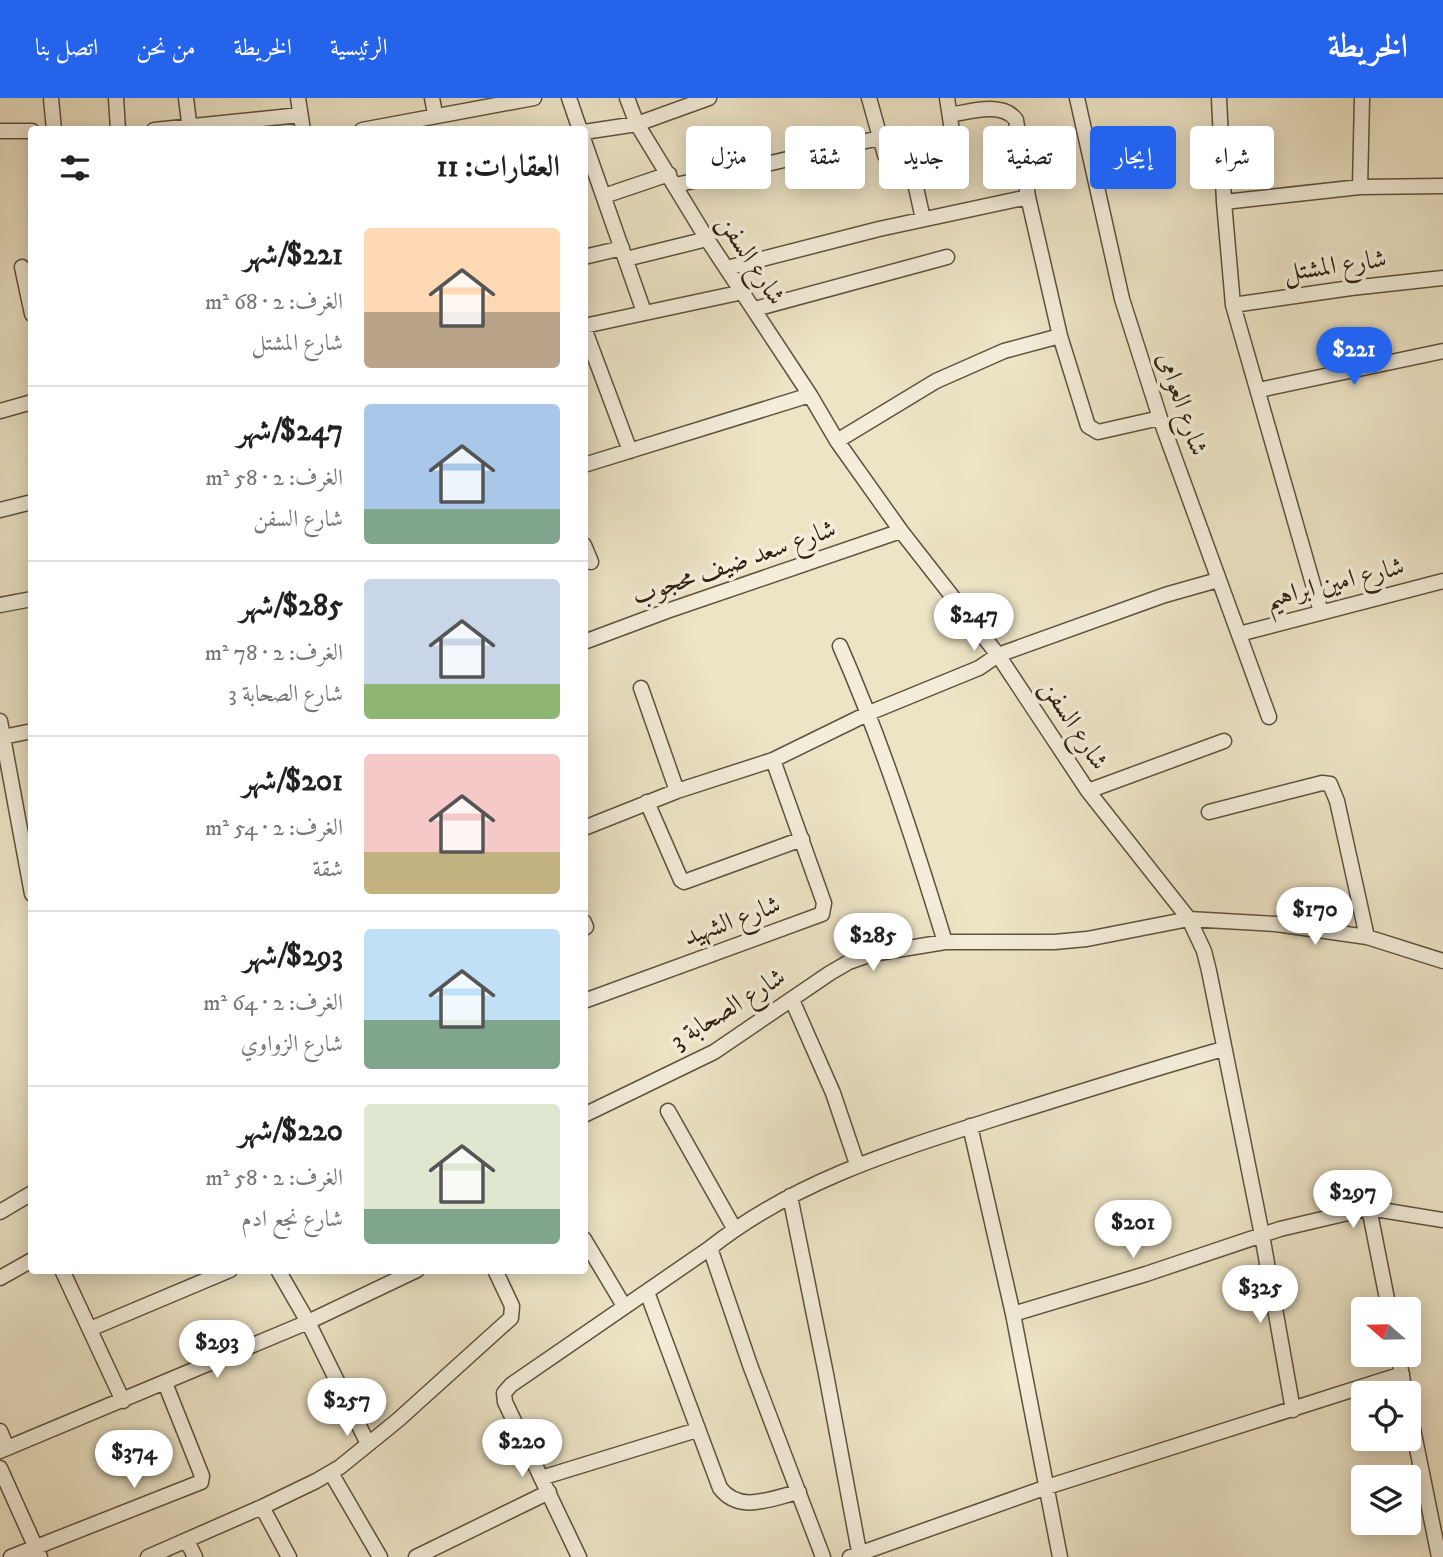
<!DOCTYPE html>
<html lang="ar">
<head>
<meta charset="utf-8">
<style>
  :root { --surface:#fff; --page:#f6f6f6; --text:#222; --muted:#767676; --line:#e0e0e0; --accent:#2563eb }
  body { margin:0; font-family:"IM FELL DW Pica",Amiri,serif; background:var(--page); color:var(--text); direction:rtl; height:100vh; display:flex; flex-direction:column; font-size:26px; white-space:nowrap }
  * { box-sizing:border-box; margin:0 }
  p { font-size:23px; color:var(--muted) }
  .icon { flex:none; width:38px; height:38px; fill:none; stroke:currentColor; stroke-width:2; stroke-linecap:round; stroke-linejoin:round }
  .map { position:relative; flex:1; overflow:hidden; direction:ltr }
  .panel { position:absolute; left:28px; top:28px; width:560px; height:1148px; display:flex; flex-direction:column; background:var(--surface); border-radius:7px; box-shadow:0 4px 18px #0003; direction:rtl }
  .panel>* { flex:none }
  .top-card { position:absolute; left:609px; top:28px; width:665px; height:63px; direction:rtl; display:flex; gap:14px }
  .needle { width:46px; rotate:290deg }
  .tools { position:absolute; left:1351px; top:1199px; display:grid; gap:14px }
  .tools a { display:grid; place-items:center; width:70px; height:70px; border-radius:7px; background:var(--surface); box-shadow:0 4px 18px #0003; font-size:35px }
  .price { position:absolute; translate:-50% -60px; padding:0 16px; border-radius:24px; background:#fff; color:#222; font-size:23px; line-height:46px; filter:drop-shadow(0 2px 4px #0008) }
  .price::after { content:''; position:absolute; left:50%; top:42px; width:21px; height:16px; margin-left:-10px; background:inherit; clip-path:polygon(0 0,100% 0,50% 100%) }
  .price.active { background:var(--accent); color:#fff }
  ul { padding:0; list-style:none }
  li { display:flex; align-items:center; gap:21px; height:175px; padding:0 28px }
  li+li { border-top:2px solid var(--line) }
  li span { display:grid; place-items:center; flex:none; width:196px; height:140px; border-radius:7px; color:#555 }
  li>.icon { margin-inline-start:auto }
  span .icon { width:84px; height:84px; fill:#fffc; stroke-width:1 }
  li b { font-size:30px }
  h2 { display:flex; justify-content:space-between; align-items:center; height:84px; padding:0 28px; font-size:30px }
  .pill { padding:0 24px; border-radius:7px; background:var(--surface); box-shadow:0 4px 18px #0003; font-size:24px; line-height:63px }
  .pill.active { background:var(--accent); color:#fff }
  header { display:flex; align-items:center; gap:42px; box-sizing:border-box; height:98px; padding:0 35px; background:var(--accent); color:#fff }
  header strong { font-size:33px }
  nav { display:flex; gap:38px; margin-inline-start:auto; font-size:24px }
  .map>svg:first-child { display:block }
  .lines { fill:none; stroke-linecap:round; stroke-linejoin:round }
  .minor-casing { stroke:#5e523d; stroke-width:17 }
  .minor { stroke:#f3edda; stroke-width:14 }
  .labels { text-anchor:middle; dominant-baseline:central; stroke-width:7; stroke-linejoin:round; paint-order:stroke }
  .street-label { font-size:26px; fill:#2f210f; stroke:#f3edda }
</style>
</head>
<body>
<header>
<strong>الخريطة</strong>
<nav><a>الرئيسية</a><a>الخريطة</a><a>من نحن</a><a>اتصل بنا</a></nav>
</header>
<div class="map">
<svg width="1443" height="1459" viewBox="0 0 1443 1459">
  <rect width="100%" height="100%" fill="#ede4c6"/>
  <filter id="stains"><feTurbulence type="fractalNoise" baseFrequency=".00286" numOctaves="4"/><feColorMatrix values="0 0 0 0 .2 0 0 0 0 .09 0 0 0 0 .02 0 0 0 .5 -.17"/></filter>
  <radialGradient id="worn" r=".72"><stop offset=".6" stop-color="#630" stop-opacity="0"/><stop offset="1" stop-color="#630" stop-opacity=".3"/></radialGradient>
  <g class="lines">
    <g class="minor-casing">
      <path id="minor" d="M 51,0 L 54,32
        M 116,0 L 118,32
        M 186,0 L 190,32
        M 298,0 L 303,32
        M 432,0 L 435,16
        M 569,0 L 580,32
        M 627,0 L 637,26 L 707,141 L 810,297 L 837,343 L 901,433 L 998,557 L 1088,693 L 1189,821 L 1204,853 L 1209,873 L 1262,1137 L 1293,1312
        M 869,0 L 885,57 L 889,61 L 909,58
        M 1077,0 L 1122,201 L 1160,320 L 1269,619
        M 1219,0 L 1224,104 L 1233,207 L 1321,514
        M 950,17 C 968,14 1003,3 1016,22 L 1028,99 L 1060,238 L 1088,328 L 1098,334 L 1160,320
        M 154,32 L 300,17
        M 362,32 L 534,0
        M 0,33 L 32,33
        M 584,34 L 637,26 L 709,0
        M 584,43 L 644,214
        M 676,87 L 879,40
        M 1360,89 L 1362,0
        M 604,98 L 669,76
        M 1224,104 L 1360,89 L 1443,88
        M 923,121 L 909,58 L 951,49 L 954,46 L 947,0
        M 584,159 L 622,150
        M 626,161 L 707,141
        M 22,169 L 32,216
        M 727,170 L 879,131 L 1028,99
        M 1233,207 L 1351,190 L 1443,180
        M 755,211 L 947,159
        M 584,228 L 743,194
        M 584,230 L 630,353
        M 1259,292 L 1443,253
        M 0,313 L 32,304
        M 837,343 L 936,283 L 1004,253 L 1060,238
        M 584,367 L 810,297
        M 0,412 L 32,404
        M 584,447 L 591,464
        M 0,507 L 32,501
        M 1239,536 L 1443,483
        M 584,544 L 667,513 L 901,433
        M 840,548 C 882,644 914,743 945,844
        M 641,590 L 677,693
        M 0,623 L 32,796
        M 3,639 L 32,633
        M 1088,693 L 1224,643
        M 647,704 L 681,782 L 684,784 L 802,741
        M 1209,714 L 1322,685 L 1330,686 L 1337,703 L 1367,839
        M 584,730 L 677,693 L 773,662 L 869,615 L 979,570 L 998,557 L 1165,497 L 1218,482
        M 584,824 L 586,829
        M 792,902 L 833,995 L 857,1066
        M 584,903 L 822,816 L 824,805 L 773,662
        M 668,1013 L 734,1130
        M 584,1017 L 714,954 L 830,875 L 849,864 L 872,856 L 945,844 L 1054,844 L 1087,841 L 1189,821 L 1276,826 L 1367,839 L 1443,863
        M 970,1028 L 1013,1216 L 1060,1459
        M 790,1098 L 826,1276 L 860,1459
        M 1369,1110 L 1389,1211
        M 0,1114 L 32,1095
        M 584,1141 L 624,1208
        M 710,1150 L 750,1267 L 823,1459
        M 62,1172 L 123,1303
        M 278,1172 L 308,1224 L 368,1346
        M 0,1180 L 32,1162
        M 647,1194 L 720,1390 C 740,1416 771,1400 799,1394
        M 1013,1216 L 1146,1176 L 1280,1131 L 1369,1110 L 1443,1122
        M 90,1231 L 230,1172
        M 1398,1256 L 1405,1295
        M 1409,1311 L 1439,1459
        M 0,1333 L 7,1350
        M 0,1353 L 308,1224 L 417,1172
        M 0,1370 L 40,1459
        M 331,1375 L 380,1459
        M 541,1380 L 697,1332
        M 262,1409 L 289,1459
        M 187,1443 L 195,1459
        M 11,1459 L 201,1384 L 202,1378 L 165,1285
        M 148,1459 L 262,1409 L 316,1383 L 340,1369 L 398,1322 L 511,1220 L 512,1208 L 495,1172
        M 416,1459 L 549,1394
        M 579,1459 L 505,1304 L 504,1295 L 511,1287 L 710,1150 C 793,1084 894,1053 994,1021 C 1070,997 1146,973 1223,951
        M 850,1459 L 1047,1389 L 1402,1276"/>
    </g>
    <use href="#minor" class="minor"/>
  </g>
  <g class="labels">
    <g class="street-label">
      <text transform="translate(751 162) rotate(57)">شارع السفن</text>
      <text transform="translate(1335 168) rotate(-8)">شارع المشتل</text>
      <text transform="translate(1182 306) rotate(71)">شارع العوامى</text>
      <text transform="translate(734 465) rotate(-19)">شارع سعد ضيف محجوب</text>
      <text transform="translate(1335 485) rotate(-14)">شارع امين ابراهيم</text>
      <text transform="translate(1074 627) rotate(57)">شارع السفن</text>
      <text transform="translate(732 823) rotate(-20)">شارع الشهيد</text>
      <text transform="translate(728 911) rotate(-32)">شارع الصحابة 3</text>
    </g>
  </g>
  <rect width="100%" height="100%" filter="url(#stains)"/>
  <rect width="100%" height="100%" fill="url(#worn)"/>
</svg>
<div class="tools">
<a><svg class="needle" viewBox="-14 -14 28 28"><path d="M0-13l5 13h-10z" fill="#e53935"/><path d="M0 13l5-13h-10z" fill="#767676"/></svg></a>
<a><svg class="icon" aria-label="locate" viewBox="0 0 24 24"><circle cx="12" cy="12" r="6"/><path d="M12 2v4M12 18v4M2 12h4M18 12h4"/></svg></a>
<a><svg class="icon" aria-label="layers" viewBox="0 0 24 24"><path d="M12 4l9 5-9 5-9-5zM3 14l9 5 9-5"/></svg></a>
</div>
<b class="price active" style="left:1354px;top:289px">$221</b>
<b class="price" style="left:974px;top:555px">$247</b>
<b class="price" style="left:1315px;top:849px">$170</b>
<b class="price" style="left:873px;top:875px">$285</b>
<b class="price" style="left:1353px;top:1132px">$297</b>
<b class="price" style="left:1133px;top:1162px">$201</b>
<b class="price" style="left:1260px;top:1227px">$325</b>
<b class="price" style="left:217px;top:1282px">$293</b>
<b class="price" style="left:347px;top:1340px">$257</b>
<b class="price" style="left:522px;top:1381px">$220</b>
<b class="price" style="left:134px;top:1392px">$374</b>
<div class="top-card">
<a class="pill">شراء</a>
<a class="pill active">إيجار</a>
<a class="pill">تصفية</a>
<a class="pill">جديد</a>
<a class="pill">شقة</a>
<a class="pill">منزل</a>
</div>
<section class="panel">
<h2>العقارات: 11<svg class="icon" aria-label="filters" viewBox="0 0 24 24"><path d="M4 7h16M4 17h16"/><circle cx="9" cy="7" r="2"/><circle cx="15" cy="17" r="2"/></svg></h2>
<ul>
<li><span style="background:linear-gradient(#ffd9b3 60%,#b9a48a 0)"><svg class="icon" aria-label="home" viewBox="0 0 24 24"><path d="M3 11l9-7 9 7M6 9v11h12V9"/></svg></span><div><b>$221/شهر</b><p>الغرف: 2 · 68 m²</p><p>شارع المشتل</p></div></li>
<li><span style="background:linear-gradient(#a9c7e8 75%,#7fa58c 0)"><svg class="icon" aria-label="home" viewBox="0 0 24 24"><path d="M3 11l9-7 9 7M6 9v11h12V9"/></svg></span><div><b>$247/شهر</b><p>الغرف: 2 · 58 m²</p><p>شارع السفن</p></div></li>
<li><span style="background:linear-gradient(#c9d6e8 75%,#8fb573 0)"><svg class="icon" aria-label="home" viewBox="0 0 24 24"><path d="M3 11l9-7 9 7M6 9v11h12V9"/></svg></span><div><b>$285/شهر</b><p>الغرف: 2 · 78 m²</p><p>شارع الصحابة 3</p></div></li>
<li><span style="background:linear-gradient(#f6c9c9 70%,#c2b280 0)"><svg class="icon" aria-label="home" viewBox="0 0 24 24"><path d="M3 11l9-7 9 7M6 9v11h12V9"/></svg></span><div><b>$201/شهر</b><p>الغرف: 2 · 54 m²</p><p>شقة</p></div></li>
<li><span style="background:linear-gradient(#bfe0f5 65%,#7fa58c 0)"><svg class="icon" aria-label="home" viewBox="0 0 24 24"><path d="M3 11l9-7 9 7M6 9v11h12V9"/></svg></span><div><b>$293/شهر</b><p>الغرف: 2 · 64 m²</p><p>شارع الزواوي</p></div></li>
<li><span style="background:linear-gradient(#dfe7d0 75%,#7fa58c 0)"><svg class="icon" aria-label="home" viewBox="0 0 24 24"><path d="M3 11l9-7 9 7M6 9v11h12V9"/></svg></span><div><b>$220/شهر</b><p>الغرف: 2 · 58 m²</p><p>شارع نجع ادم</p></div></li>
</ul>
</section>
</div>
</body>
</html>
